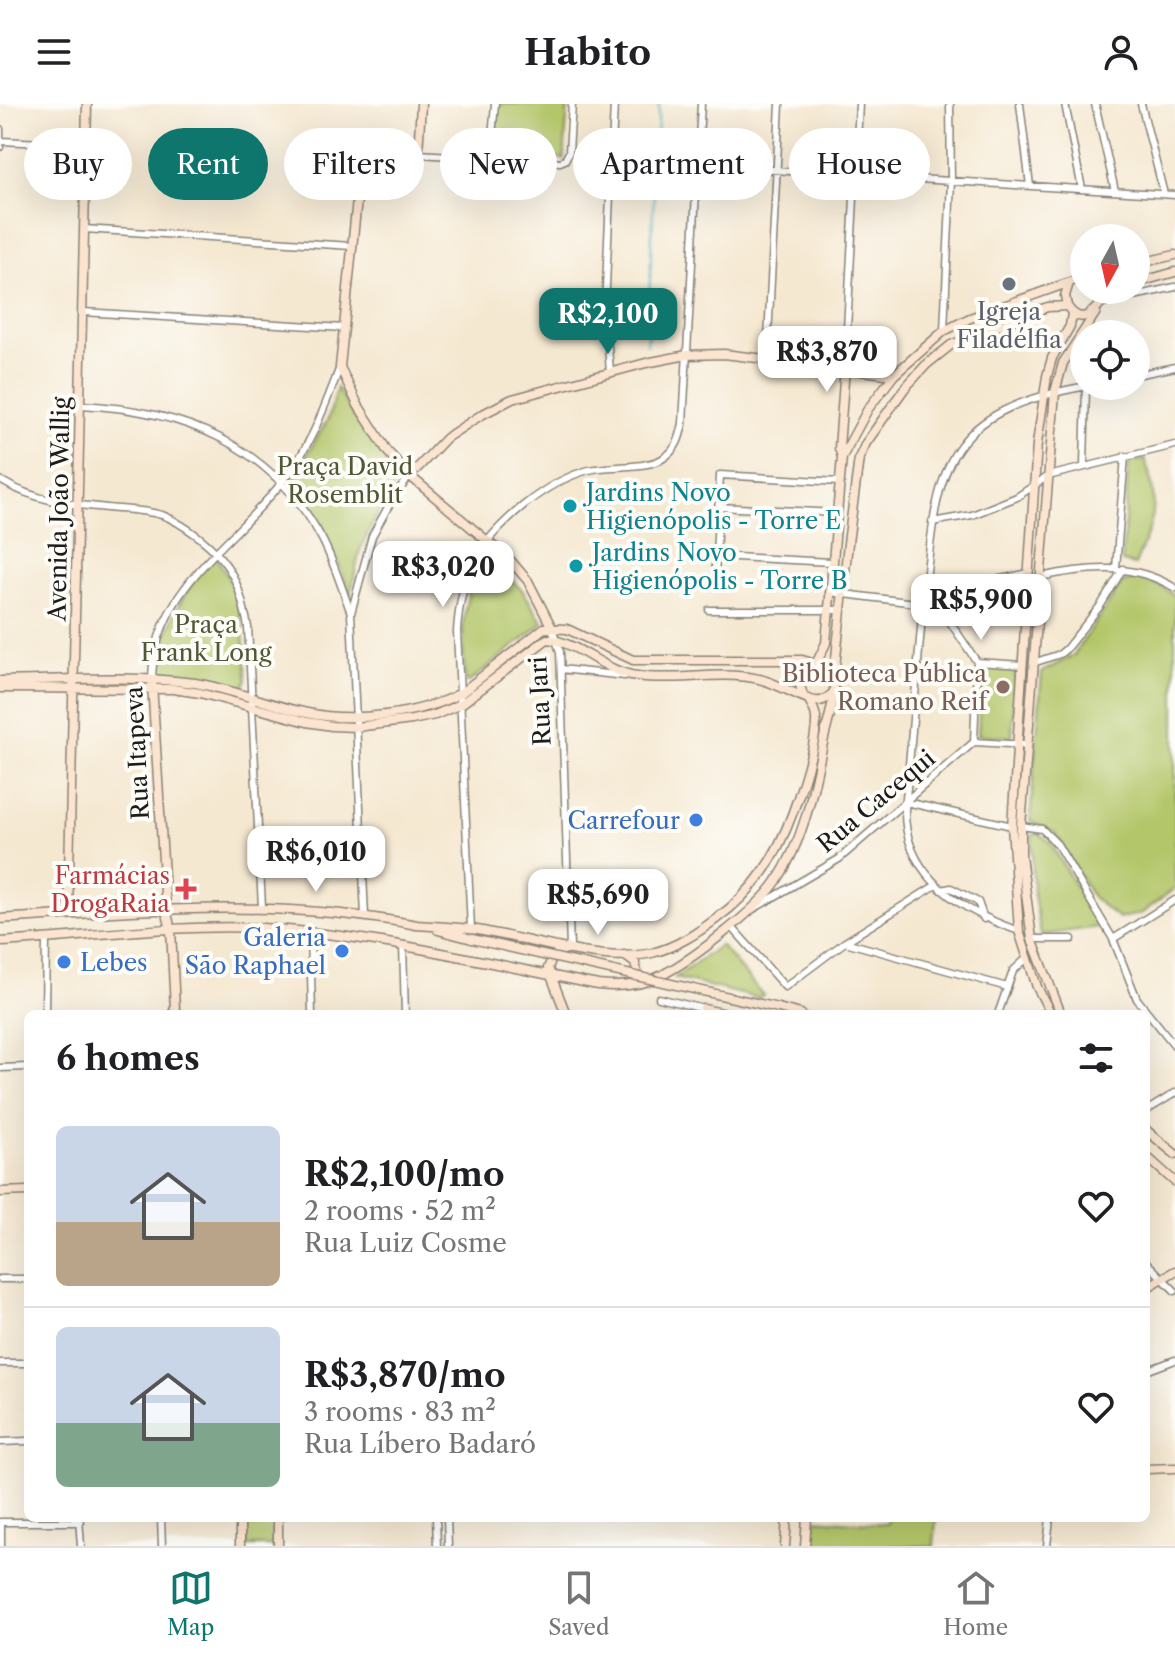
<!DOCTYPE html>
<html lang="en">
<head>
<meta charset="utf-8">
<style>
  :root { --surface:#fff; --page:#f6f6f6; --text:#202124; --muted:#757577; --line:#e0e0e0; --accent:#0f766e }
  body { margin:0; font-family:"Libre Caslon Text",serif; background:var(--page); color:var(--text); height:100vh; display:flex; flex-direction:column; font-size:30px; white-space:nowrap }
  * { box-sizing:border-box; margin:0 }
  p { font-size:26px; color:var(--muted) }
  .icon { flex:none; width:44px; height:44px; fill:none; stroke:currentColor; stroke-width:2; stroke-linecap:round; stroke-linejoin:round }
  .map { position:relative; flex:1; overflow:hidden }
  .panel { position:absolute; left:24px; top:906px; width:1126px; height:512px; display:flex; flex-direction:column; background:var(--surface); border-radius:12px; box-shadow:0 8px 32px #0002 }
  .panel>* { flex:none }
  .banner { position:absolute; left:24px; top:24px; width:1128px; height:72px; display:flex; gap:16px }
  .needle { width:52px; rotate:188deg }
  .fabs { position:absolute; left:1070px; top:120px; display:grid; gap:16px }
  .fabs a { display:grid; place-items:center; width:80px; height:80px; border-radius:50%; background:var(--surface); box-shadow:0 8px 32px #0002; font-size:40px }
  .price { position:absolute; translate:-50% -68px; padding:0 18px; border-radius:16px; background:#fff; color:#222; font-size:26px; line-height:52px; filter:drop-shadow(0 2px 4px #0008) }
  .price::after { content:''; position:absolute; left:50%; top:48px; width:24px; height:18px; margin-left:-12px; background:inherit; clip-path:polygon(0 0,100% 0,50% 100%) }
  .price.active { background:var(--accent); color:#fff }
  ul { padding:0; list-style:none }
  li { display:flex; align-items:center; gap:24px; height:200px; padding:0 32px }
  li+li { border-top:2px solid var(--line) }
  li span { display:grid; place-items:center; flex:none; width:224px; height:160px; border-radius:12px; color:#555 }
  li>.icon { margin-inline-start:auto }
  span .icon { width:96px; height:96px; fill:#fffc; stroke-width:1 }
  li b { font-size:34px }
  h2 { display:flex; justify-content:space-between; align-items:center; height:96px; padding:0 32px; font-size:34px }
  .pill { padding:0 28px; border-radius:36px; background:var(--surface); box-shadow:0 8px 32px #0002; font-size:28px; line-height:72px }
  .pill.active { background:var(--accent); color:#fff }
  header { display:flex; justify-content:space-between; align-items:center; height:104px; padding:0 32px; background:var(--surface); font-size:36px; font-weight:700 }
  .dock { display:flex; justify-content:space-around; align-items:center; height:112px; border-top:2px solid var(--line); background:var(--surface); font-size:22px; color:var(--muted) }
  .dock a { display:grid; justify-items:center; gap:4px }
  .dock .active { color:var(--accent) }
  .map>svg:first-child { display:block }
  .green { fill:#b3c669; stroke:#687142; stroke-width:2 }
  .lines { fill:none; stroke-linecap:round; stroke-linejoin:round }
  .stream { stroke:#48b2c6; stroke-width:2 }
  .street-casing { stroke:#888276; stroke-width:9 }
  .secondary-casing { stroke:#888276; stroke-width:11 }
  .street { stroke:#fff; stroke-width:6 }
  .secondary { stroke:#fce5d0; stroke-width:8 }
  .secondary-bridge-casing { stroke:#888276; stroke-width:11; stroke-linecap:butt }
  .secondary-bridge { stroke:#fce5d0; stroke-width:8 }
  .worship-dot { fill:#6b7280; stroke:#fdfcf7; stroke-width:3 }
  .culture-dot { fill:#0f9aa8; stroke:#fdfcf7; stroke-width:3 }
  .education-dot { fill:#8d6e63; stroke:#fdfcf7; stroke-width:3 }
  .shop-dot { fill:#3f7fe0; stroke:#fdfcf7; stroke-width:3 }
  .health-dot { fill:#e0444e; stroke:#fdfcf7; stroke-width:3 }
  .labels { text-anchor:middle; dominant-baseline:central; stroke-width:8; stroke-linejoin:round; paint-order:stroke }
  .worship-label { font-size:24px; fill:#5b616d; stroke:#fdfcf7 }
  .park-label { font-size:24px; fill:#515837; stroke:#fdfcf7 }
  .culture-label { font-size:24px; fill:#0d838f; stroke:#fdfcf7; text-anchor:start }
  .street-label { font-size:24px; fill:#1c1c1c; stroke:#fdfcf7 }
  .education-label { font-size:24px; fill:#785e54; stroke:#fdfcf7; text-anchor:end }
  .shop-label { font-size:24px; fill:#366cbe; stroke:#fdfcf7; text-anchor:end }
  .health-label { font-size:24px; fill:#be3a42; stroke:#fdfcf7; text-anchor:end }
</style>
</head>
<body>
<header><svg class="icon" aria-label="menu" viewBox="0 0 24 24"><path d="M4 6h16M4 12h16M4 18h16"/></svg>Habito<svg class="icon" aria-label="person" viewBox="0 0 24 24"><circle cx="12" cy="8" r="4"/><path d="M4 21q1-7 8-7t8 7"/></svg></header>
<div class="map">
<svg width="1175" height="1442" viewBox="0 0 1175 1442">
  <rect width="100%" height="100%" fill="#fdfcf7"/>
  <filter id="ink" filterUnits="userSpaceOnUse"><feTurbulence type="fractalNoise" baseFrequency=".0125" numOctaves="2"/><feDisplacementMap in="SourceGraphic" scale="16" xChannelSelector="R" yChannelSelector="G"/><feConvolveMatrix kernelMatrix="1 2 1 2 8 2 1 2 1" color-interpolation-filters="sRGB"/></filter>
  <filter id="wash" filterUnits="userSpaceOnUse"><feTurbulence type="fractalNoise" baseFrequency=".006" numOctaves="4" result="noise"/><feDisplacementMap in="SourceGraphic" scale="32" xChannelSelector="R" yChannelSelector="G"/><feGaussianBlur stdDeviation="1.8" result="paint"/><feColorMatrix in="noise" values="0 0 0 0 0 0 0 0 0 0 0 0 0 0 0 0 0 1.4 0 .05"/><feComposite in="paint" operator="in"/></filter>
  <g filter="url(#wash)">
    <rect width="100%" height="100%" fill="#f5e8d1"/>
    <path class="green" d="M 497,0 L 568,0 L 564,55 L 492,49 Z
      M 337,284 L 357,318 L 400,373 L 376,412 L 360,446 L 350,492 C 336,447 320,415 292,377 L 328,315 Z
      M 1145,356 C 1161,401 1153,418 1135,461 L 1122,458 L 1129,359 Z
      M 214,451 C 243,488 244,532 247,576 L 244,582 L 240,584 L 198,573 L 159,567 C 167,514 181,492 214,451 Z
      M 485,451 L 523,487 L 543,519 L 469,578 L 465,576 C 462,522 459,500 485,451 Z
      M 1138,474 L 1158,481 L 1175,492 L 1175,784 L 1142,809 L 1119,815 L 1092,793 L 1056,729 L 1030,717 L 1042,568 L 1074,551 L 1122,479 Z
      M 982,563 L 1015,565 L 1012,633 L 978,631 Z
      M 1037,728 L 1050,738 L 1099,823 L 1041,831 L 1033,787 L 1032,733 Z
      M 720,841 L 763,891 L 758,894 L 675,874 Z
      M 247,1414 L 273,1414 L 273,1442 L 247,1442 Z
      M 888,1414 L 936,1414 L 934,1442 L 812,1442 L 814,1415 L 887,1420 Z"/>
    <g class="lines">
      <path class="stream" d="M 656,52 L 659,0
        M 647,240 L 655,65"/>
    </g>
  </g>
  <g filter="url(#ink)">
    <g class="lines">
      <g class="street-casing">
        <path id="street" d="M 1020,0 L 1030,82
          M 1065,0 L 1082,85
          M 1095,0 L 1115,87
          M 1141,0 L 1164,90
          M 0,25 L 0,43
          M 1,37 L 86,41
          M 418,50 L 560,58 L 565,56 L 569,48 L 572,0
          M 490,54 L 495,0
          M 613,56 L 1175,91
          M 84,125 L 352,142
          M 1102,199 L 1175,183
          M 83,208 L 344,224
          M 944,227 L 951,77 L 950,0
          M 767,254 L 780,0
          M 845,263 L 859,0
          M 610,268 L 605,205 L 614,0
          M 1136,271 L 1175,263
          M 81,301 C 183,306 271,340 322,435 C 334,458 342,485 351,509
          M 1084,362 L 1086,282
          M 0,376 C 37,399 76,401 119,405 C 133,406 148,407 162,411 C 176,416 188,425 199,433 C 233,460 240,482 248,523 L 262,803
          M 718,403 L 836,409
          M 932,418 L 972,411 L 1017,393 L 1048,372 L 1175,341
          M 716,452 L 831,458
          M 1116,464 L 1125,352
          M 715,473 L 720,371 L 839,378
          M 1040,473 C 1087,463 1133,458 1175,484
          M 829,488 L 923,500
          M923 501a12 12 0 1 1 24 0a12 12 0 1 1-24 0Z
          M 943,491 L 949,486 L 1029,469
          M 924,495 C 938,363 940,308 1087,282
          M 923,501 L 905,706 C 904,773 964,808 1019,827
          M 709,506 L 842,506
          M 944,509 L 977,558 L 1022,561
          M 552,524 L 560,548 L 570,844
          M 1033,559 L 1060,550 L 1066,545 L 1101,501 L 1123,465
          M 561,565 L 625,572
          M 152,575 C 154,484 233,441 283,377 C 311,343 324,304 340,263
          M 974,638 L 977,558
          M 906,698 L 1012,722
          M 1021,722 L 1042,725 L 1057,740 L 1113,835 L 1137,895 L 1175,942
          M 941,786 L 951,784 L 978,798 L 984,815
          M 755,804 L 839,755 L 974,638 L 1028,641
          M 365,812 L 351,509 L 372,432 L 393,394 L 410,372
          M 731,822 L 785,883 L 845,838 L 936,781
          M 471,825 L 457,527 C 461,467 478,439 524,401 C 543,386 565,372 589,366 C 610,361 645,365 662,355 C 677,346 680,334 683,319 L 701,0
          M 310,829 L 312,910
          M 1032,835 L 1072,835
          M 1113,835 L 1175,796
          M 845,838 L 1007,883
          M 403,841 L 405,910
          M 659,894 L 704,905
          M 45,910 L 46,835
          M 998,910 L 1013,867 L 1027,854
          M 0,964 L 28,963
          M 1146,1007 L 1175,989
          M 1146,1158 L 1175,1187
          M 0,1175 L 28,1175
          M 0,1259 L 28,1259
          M 1146,1267 L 1175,1256
          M 0,1338 L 28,1337
          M 79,1414 L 81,1442
          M 161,1414 L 162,1442
          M 436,1414 L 437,1442
          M 447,1414 L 448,1442
          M 0,1418 L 80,1418
          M 1,1418 L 1,1442
          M 1047,1442 L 1050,1414"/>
      </g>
      <g class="secondary-casing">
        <path id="secondary" d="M 421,0 L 418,50 L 362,46 L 340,263 L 358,301 L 388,348 L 410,372 L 511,457 L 528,477 L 552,524
          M 1136,160 L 1175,151
          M 1136,179 L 1175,168
          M 1067,202 L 1065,192 L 1069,179
          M 842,353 L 839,344 L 845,263
          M 410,372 L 446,334 L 481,311 L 512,295 L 646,259 L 687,251 L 724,250 L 894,271
          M 817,558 L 826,539 L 842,353 L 868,305 L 894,271 L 944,227 L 970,214 L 1084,173
          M 834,573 L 848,439 L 859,354 L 866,339 L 904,285 L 926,261 L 951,241 L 1035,207 L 1048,203 L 1067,202 C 1081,223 1092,209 1103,197 C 1107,193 1115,189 1120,186
          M 0,577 C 65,576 131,571 195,579 C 232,585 269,601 307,609 C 353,619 419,611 461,589 L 544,524 L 567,525 L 633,556 L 802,556 L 812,559
          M 152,579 L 166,805 L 171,826 L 175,905 L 172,910
          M 0,584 L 173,585 L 200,589 L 307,618 L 332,622 L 356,623 L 412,616 L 435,611 L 461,600 L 547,535 C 579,538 604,568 637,572 C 676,578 718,566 759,575 C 775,578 806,597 816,597 C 823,598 827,594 832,590
          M 68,811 L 87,0
          M 0,815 C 142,806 276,794 417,821
          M 415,821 C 434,822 452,823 470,825 C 523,832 600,861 652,849 C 676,843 696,830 716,815 C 755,787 777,752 793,708 C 802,683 815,645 816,619 C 817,610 813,604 809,596
          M 438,826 L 472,835
          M 0,838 C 86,833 175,820 262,824 C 376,831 487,859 598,881 C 618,883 640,882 658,873 C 691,857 756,807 776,778 C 805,735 814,683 824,634 C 828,617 835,597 834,580 C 834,569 827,561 817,558 L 805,563 L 799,578 L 803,591
          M 624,851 L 635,859 L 637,868 L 635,875
          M 778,904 L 801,910
          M 566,910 L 548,864 L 553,852 L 567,844
          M 705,910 L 704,905 L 727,910
          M 1051,910 L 1037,883 L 1019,827 L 1012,722 L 1037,340 L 1047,272 L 1052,254 L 1070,222 L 1072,209
          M 1061,910 L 1032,835 L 1021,752 L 1021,722 L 1055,288 L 1063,259 L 1096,208
          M 1146,1026 L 1175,1050
          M 1146,1052 L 1175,1078
          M 0,1088 L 28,1087
          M 1146,1184 L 1175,1167
          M 1146,1365 L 1175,1364
          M 240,1414 L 240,1442
          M 278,1414 L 278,1442
          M 785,1442 L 787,1414
          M 805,1442 L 807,1414"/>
      </g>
      <use href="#street" class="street"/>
      <use href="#secondary" class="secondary"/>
      <g class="secondary-bridge-casing">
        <path id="secondary-bridge" d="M 472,835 L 778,904"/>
      </g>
      <use href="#secondary-bridge" class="secondary-bridge"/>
    </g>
  </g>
  <circle class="worship-dot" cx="1009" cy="180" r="8"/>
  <g class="culture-dot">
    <circle cx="570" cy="402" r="8"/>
    <circle cx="576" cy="462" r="8"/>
  </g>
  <circle class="education-dot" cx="1003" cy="583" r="8"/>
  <g class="shop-dot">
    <circle cx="696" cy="716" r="8"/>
    <circle cx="342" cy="847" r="8"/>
    <circle cx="64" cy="858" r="8"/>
  </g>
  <path class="health-dot" d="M182 773h8v8h8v8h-8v8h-8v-8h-8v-8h8z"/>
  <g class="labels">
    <g class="worship-label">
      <text x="1009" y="207">Igreja<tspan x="1009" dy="28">Filadélfia</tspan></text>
    </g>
    <g class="park-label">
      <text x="345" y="362">Praça David<tspan x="345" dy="28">Rosemblit</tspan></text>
      <text x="206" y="520">Praça<tspan x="206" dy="28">Frank Long</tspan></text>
    </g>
    <g class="culture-label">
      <text x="586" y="388">Jardins Novo<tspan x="586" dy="28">Higienópolis - Torre E</tspan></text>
      <text x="592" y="448">Jardins Novo<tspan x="592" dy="28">Higienópolis - Torre B</tspan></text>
    </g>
    <g class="street-label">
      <text transform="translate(59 405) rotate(-89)">Avenida João Wallig</text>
      <text transform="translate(540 597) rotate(-93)">Rua Jari</text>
      <text transform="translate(137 649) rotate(-93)">Rua Itapeva</text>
      <text transform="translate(876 697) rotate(-40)">Rua Cacequi</text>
    </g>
    <g class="education-label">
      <text x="987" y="569">Biblioteca Pública<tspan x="987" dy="28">Romano Reif</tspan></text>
    </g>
    <g class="shop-label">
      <text x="680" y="716">Carrefour</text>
      <text x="326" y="833">Galeria<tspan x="326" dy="28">São Raphael</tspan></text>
      <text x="80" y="858" text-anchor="start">Lebes</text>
    </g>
    <g class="health-label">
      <text x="170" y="771">Farmácias<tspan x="170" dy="28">DrogaRaia</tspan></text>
    </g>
  </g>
</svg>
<div class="fabs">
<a><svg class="needle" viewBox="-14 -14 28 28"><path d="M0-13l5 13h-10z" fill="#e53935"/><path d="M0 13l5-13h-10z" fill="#757577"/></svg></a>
<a><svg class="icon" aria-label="locate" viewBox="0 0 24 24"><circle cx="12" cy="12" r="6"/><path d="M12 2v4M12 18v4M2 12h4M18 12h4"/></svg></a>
</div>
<b class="price active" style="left:608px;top:252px">R$2,100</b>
<b class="price" style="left:827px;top:290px">R$3,870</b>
<b class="price" style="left:443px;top:505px">R$3,020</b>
<b class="price" style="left:981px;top:538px">R$5,900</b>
<b class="price" style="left:316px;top:790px">R$6,010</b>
<b class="price" style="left:598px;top:833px">R$5,690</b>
<div class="banner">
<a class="pill">Buy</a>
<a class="pill active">Rent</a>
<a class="pill">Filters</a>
<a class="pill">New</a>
<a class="pill">Apartment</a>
<a class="pill">House</a>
</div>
<section class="panel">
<h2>6 homes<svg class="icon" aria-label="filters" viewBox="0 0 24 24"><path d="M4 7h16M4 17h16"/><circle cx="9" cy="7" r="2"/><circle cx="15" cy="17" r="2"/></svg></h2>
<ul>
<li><span style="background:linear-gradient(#c9d6e8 60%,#b9a48a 0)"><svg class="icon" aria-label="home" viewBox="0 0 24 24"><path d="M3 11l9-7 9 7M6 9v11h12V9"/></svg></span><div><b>R$2,100/mo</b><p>2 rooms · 52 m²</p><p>Rua Luiz Cosme</p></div><svg class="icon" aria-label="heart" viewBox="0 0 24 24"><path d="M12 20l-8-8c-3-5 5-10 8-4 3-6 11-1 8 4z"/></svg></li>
<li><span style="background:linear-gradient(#c9d6e8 60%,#7fa58c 0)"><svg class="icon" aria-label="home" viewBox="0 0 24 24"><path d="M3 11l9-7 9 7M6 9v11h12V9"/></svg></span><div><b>R$3,870/mo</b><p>3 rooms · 83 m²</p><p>Rua Líbero Badaró</p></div><svg class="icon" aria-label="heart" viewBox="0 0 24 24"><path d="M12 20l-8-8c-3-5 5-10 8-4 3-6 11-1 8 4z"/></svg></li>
</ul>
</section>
</div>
<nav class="dock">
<a class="active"><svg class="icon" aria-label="map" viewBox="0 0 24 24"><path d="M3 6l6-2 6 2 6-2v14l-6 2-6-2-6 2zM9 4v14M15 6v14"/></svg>Map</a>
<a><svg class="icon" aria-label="saved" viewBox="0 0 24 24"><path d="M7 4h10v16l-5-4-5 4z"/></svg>Saved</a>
<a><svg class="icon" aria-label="home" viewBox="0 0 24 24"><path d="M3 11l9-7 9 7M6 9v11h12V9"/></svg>Home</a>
</nav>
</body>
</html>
